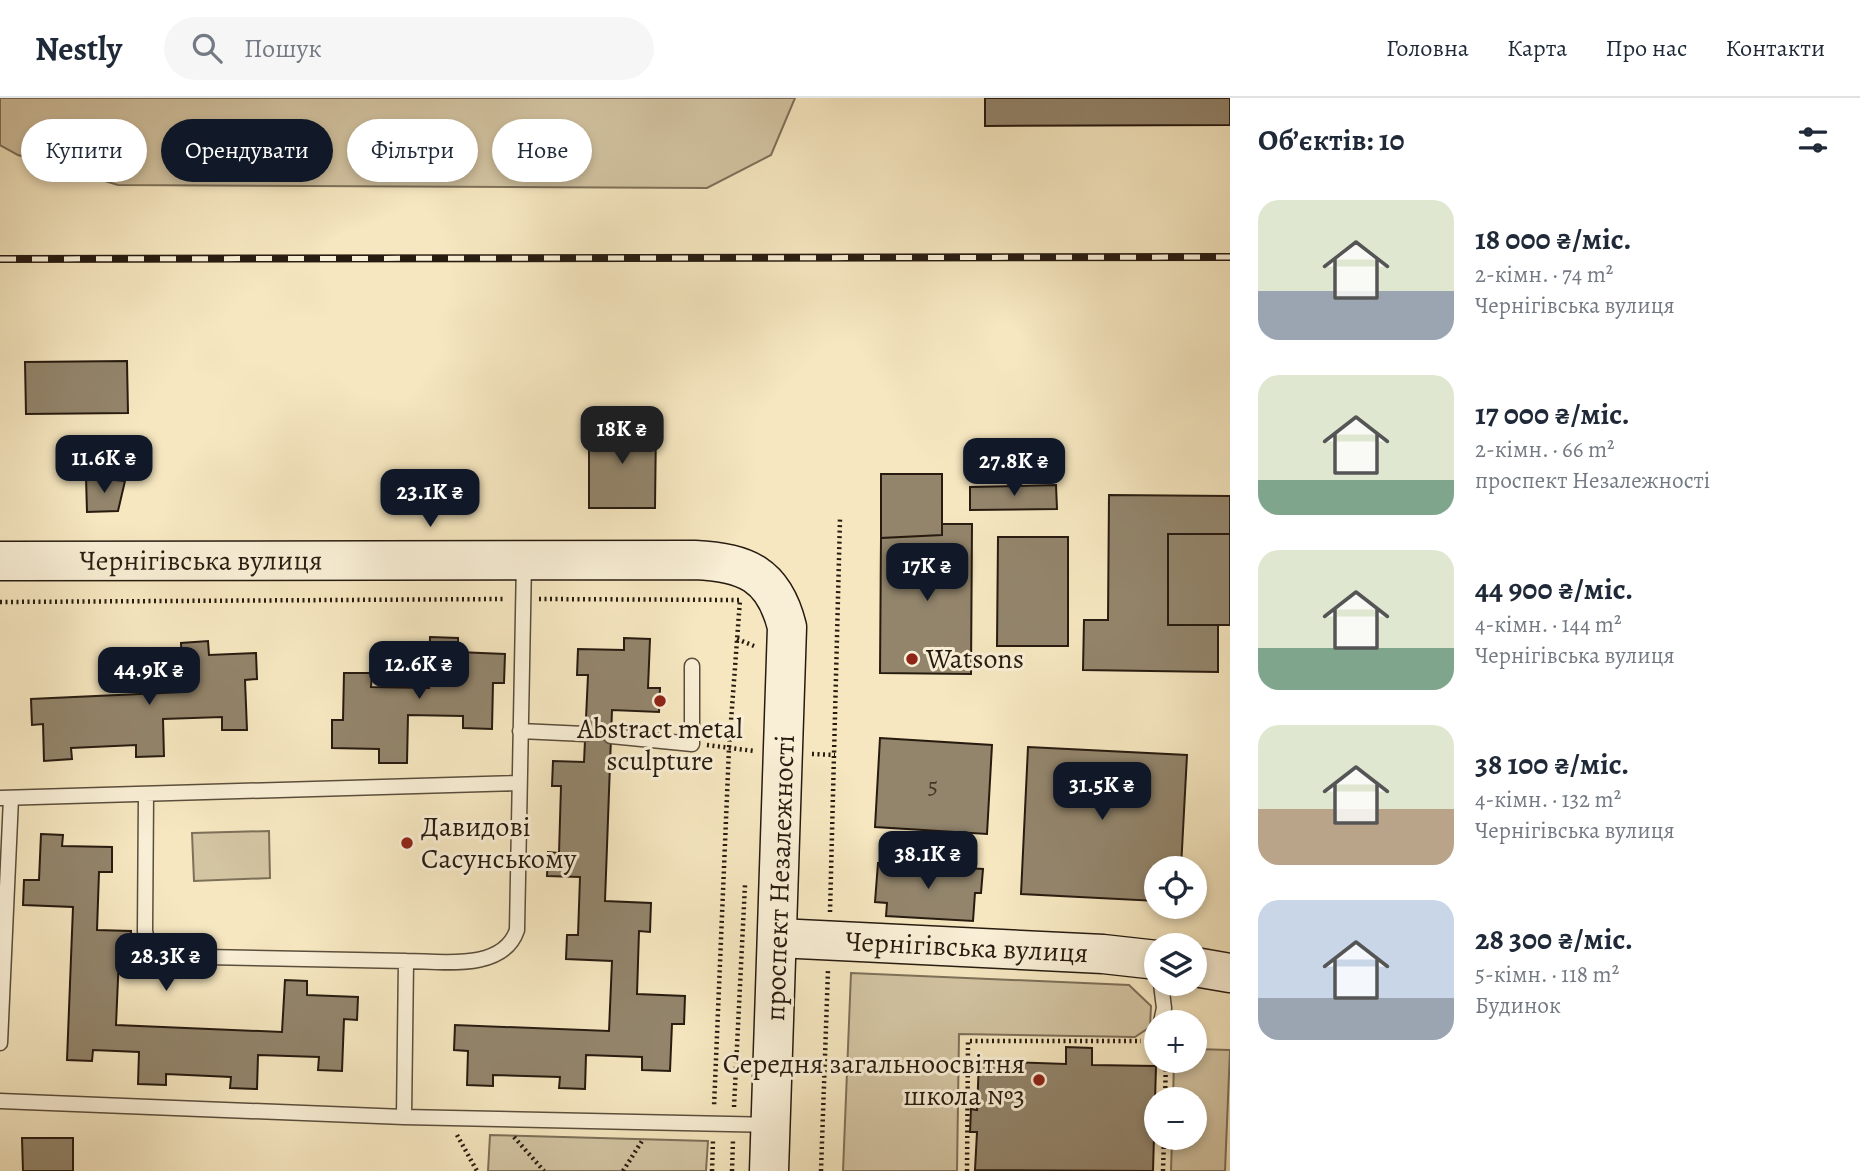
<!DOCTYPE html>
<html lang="uk">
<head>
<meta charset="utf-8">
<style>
  :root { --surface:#fff; --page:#f6f6f7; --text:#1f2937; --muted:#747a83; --line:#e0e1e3; --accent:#111827 }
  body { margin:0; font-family:Alegreya,serif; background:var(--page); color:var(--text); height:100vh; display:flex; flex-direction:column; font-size:26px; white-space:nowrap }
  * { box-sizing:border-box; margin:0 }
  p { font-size:23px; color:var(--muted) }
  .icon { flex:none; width:38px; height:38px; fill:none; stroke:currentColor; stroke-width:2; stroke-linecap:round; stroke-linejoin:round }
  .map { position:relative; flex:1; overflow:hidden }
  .side { display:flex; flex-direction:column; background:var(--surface); width:630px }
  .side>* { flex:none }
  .top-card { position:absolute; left:21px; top:21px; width:665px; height:63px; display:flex; gap:14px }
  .tools { position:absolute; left:1144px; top:758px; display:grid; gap:14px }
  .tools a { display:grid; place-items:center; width:63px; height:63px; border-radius:50%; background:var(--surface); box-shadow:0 4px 10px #0003; font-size:35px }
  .price { position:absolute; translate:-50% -60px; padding:0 16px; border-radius:14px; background:var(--accent); color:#fff; font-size:23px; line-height:46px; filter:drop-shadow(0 2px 4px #0008) }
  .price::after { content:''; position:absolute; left:50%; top:42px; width:21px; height:16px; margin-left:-10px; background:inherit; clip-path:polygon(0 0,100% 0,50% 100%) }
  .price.current { background:#222; color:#fff }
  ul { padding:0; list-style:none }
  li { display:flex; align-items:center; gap:21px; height:175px; padding:0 28px }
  li span { display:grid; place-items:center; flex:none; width:196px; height:140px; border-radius:21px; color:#555 }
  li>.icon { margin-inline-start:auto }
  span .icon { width:84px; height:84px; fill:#fffc; stroke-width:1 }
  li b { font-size:30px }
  h2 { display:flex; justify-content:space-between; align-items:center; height:84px; padding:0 28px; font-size:30px }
  .chip { padding:0 24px; border-radius:32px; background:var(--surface); box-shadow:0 4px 10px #0003; font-size:24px; line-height:63px }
  .chip.current { background:var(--accent); color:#fff }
  header { display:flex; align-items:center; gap:42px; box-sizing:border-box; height:98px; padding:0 35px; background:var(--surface); border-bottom:2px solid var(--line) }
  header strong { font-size:33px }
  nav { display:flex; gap:38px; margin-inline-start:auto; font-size:24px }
  .search { width:490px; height:63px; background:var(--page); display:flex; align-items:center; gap:18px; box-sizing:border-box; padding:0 24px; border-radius:38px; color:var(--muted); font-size:26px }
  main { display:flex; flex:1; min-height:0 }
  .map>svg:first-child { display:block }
  .green { fill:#d3c4a2; stroke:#7d7059; stroke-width:2 }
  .building { fill:#93856c; stroke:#271b10; stroke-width:2 }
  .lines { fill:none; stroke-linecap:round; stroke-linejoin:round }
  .lane-casing { stroke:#5b4e3c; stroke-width:17 }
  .secondary-casing { stroke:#271b10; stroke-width:41 }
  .path { stroke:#271b10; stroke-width:4.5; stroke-dasharray:2 3.5; stroke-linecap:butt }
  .lane { stroke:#f9efd6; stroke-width:14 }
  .secondary { stroke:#f9efd6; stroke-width:38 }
  .rail-casing { stroke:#271b10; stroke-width:8 }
  .rail { stroke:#f9efd6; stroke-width:5; stroke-dasharray:16; stroke-linecap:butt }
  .poi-dot { fill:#8f2418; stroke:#f9efd6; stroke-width:2.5 }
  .labels { text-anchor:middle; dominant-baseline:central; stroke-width:6; stroke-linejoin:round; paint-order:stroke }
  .number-label { font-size:24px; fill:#423627 }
  .street-label { font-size:28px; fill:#271b10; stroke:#f9efd6 }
  .poi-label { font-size:28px; fill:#271b10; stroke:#f9efd6; text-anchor:start }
</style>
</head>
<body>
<header>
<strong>Nestly</strong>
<div class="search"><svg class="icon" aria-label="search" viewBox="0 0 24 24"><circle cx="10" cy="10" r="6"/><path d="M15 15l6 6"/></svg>Пошук</div>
<nav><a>Головна</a><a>Карта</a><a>Про нас</a><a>Контакти</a></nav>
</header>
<main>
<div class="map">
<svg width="1230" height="1073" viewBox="0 0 1230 1073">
  <rect width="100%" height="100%" fill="#f6e7c0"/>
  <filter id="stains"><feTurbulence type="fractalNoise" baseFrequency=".00286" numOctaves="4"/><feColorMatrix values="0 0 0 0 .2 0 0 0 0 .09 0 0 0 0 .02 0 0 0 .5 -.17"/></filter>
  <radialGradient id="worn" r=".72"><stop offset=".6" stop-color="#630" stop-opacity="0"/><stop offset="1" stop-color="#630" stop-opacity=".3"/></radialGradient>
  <path class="green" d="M 0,0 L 795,0 L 771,57 L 707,90 L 118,87 L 18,57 L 0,47 Z
    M 269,733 L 270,780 L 194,783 L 192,735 Z
    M 851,875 L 1129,887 L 1151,908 L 1150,929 L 1135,939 L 959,936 L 957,1073 L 843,1073 Z
    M 1195,951 L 1230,952 L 1225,1073 L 1171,1073 L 1172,1040 L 1195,1040 L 1195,1001 L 1173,1001 L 1174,963 L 1195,962 Z
    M 490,1037 L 708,1043 L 706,1073 L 488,1073 Z"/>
  <path class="building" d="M 985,0 L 1230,0 L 1230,27 L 985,28 Z
    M 127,263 L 128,315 L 26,316 L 25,264 Z
    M 656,326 L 655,410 L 589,410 L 589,327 Z
    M 881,376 L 942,376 L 942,437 L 881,440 Z
    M 86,379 L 125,383 L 118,413 L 87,414 Z
    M 1056,387 L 1057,411 L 970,412 L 970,389 Z
    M 1109,397 L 1230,398 L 1230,436 L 1168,436 L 1168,527 L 1218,527 L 1218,574 L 1083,572 L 1084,522 L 1108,522 Z
    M 942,426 L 972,426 L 971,576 L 880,575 L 881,440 L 942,437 Z
    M 1168,436 L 1230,436 L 1230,527 L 1168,527 Z
    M 998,439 L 1068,439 L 1068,548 L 997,548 Z
    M 430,539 L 458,540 L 458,554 L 505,556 L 504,585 L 493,585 L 492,631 L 463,630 L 463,618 L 408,617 L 407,665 L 379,665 L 379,651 L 332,650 L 332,622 L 343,622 L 344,575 L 372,575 L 371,589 L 429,590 Z
    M 624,540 L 650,541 L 648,590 L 660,590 L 659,614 L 612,612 L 605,803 L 651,805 L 650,834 L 639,833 L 637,896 L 685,898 L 684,926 L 672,926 L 670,973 L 642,972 L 642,959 L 586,957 L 585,991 L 559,990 L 560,979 L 493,977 L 493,988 L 467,987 L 468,953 L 454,952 L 455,927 L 609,933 L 612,863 L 566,861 L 567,837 L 578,837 L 580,779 L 547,778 L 548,754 L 559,755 L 561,688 L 552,688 L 553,663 L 584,664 L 588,577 L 577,577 L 578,551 L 624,552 Z
    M 208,543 L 209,557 L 256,555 L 257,581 L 245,582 L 247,632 L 222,632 L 222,619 L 163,621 L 164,658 L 136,659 L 136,647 L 71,650 L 72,661 L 44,663 L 43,626 L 32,627 L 31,601 L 183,594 L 181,545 Z
    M 880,640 L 992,647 L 987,736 L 875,729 Z
    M 1028,649 L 1187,657 L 1181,770 L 1157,770 L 1157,803 L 1021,796 Z
    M 41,736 L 63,737 L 62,748 L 112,749 L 112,774 L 99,774 L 97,832 L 131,833 L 129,859 L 119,858 L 116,927 L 282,934 L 285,882 L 307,883 L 307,897 L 358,899 L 357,922 L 344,921 L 342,973 L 318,972 L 319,959 L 258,957 L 257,991 L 230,990 L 231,979 L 166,976 L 166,987 L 138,986 L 139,954 L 93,952 L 92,963 L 67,962 L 73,809 L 23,807 L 24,782 L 39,782 Z
    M 878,765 L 983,771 L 981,795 L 975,795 L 973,823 L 886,818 L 887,805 L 875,804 Z
    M 1066,949 L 1092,950 L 1092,967 L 1156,968 L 1153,1073 L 975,1072 L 977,1034 L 970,1034 L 971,1011 L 977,1012 L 979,963 L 1066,966 Z
    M 22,1040 L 73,1040 L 73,1073 L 23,1073 Z"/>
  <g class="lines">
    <g class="lane-casing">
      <path id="lane" d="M 524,463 L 517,832 C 503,874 440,863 406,863 L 404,1019 L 770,1027
        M 520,633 L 585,636
        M 611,638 L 692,646 L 692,568
        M 146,696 L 145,833 L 149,851 L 156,858 L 406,863
        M 0,700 L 519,685
        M 1161,886 L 1164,910 L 1161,924
        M 0,945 L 11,700
        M 1156,945 L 1157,943
        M 0,1003 L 404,1019"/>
    </g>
    <g class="secondary-casing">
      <g id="secondary">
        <path id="s1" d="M 0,463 L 695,462 C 745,464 774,476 787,529 L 769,1073"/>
        <path id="s2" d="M 778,840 L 1103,856 L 1157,862"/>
        <path d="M 1195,869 L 1230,875"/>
      </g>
    </g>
    <path class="path" d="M 539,501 L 740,502 L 729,650 L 714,1009
      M 0,504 L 505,501
      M 737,541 L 754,548
      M 707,647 L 754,653
      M 812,656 L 835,657
      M 830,814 L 840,421
      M 1165,1001 L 1166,962
      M 734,1009 L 745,787
      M 457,1037 L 477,1073
      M 514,1039 L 544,1073
      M 623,1073 L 642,1043
      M 712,1073 L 713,1042
      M 732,1073 L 733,1042
      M 821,1073 L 828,872
      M 967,1073 L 968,943 L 1141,943
      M 1163,1073 L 1164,1040"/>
    <use href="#lane" class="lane"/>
    <use href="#secondary" class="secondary"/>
    <g class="rail-casing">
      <path id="rail" d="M 0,161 L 1230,159"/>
    </g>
    <use href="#rail" class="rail"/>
  </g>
  <g class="poi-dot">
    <circle cx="912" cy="561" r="7"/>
    <circle cx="660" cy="603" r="7"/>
    <circle cx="407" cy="745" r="7"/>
    <circle cx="1039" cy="982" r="7"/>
  </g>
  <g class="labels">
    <g class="number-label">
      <text x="933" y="688">5</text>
    </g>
    <g class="street-label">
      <text stroke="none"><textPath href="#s1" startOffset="201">Чернігівська вулиця</textPath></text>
      <text transform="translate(780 780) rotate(-88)">проспект Незалежності</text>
      <text stroke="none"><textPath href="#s2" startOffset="189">Чернігівська вулиця</textPath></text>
    </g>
    <g class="poi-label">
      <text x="926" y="561">Watsons</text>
      <text x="660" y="631" text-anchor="middle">Abstract metal<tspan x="660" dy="32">sculpture</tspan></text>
      <text x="421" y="729">Давидові<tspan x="421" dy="32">Сасунському</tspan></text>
      <text x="1025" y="966" text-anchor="end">Середня загальноосвітня<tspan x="1025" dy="32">школа №3</tspan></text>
    </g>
  </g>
  <rect width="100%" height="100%" filter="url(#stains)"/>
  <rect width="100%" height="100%" fill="url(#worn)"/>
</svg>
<div class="tools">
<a><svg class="icon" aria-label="locate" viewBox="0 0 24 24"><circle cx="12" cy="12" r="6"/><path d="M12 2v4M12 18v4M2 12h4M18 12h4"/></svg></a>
<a><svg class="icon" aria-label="layers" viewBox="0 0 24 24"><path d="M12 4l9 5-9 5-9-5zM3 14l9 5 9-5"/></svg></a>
<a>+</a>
<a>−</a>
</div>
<b class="price current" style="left:622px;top:368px">18K ₴</b>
<b class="price" style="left:104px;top:397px">11.6K ₴</b>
<b class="price" style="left:1014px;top:400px">27.8K ₴</b>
<b class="price" style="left:430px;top:431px">23.1K ₴</b>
<b class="price" style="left:927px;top:505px">17K ₴</b>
<b class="price" style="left:419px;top:603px">12.6K ₴</b>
<b class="price" style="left:149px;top:609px">44.9K ₴</b>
<b class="price" style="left:1102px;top:724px">31.5K ₴</b>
<b class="price" style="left:928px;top:793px">38.1K ₴</b>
<b class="price" style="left:166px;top:895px">28.3K ₴</b>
<div class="top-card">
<a class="chip">Купити</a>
<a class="chip current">Орендувати</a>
<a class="chip">Фільтри</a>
<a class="chip">Нове</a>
</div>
</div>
<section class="side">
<h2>Об’єктів: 10<svg class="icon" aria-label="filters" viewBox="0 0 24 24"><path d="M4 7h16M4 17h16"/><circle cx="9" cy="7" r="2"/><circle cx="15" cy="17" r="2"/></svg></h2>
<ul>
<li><span style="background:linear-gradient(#dfe7d0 65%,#9aa5b1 0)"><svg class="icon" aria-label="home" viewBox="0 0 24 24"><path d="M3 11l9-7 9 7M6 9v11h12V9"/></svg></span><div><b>18 000 ₴/міс.</b><p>2-кімн. · 74 m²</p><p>Чернігівська вулиця</p></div></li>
<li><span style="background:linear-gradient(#dfe7d0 75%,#7fa58c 0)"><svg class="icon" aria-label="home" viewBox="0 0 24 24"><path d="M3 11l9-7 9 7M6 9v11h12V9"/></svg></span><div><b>17 000 ₴/міс.</b><p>2-кімн. · 66 m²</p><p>проспект Незалежності</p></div></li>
<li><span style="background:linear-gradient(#dfe7d0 70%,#7fa58c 0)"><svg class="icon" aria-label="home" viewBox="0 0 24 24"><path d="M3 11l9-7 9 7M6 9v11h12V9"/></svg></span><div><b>44 900 ₴/міс.</b><p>4-кімн. · 144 m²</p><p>Чернігівська вулиця</p></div></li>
<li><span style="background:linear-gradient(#dfe7d0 60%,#b9a48a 0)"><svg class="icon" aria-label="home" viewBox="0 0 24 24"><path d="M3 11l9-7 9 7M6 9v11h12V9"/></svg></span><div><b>38 100 ₴/міс.</b><p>4-кімн. · 132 m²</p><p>Чернігівська вулиця</p></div></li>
<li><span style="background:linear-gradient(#c9d6e8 70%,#9aa5b1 0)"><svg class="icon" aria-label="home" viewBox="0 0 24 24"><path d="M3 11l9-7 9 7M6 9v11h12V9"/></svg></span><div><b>28 300 ₴/міс.</b><p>5-кімн. · 118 m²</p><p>Будинок</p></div></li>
</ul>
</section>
</main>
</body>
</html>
